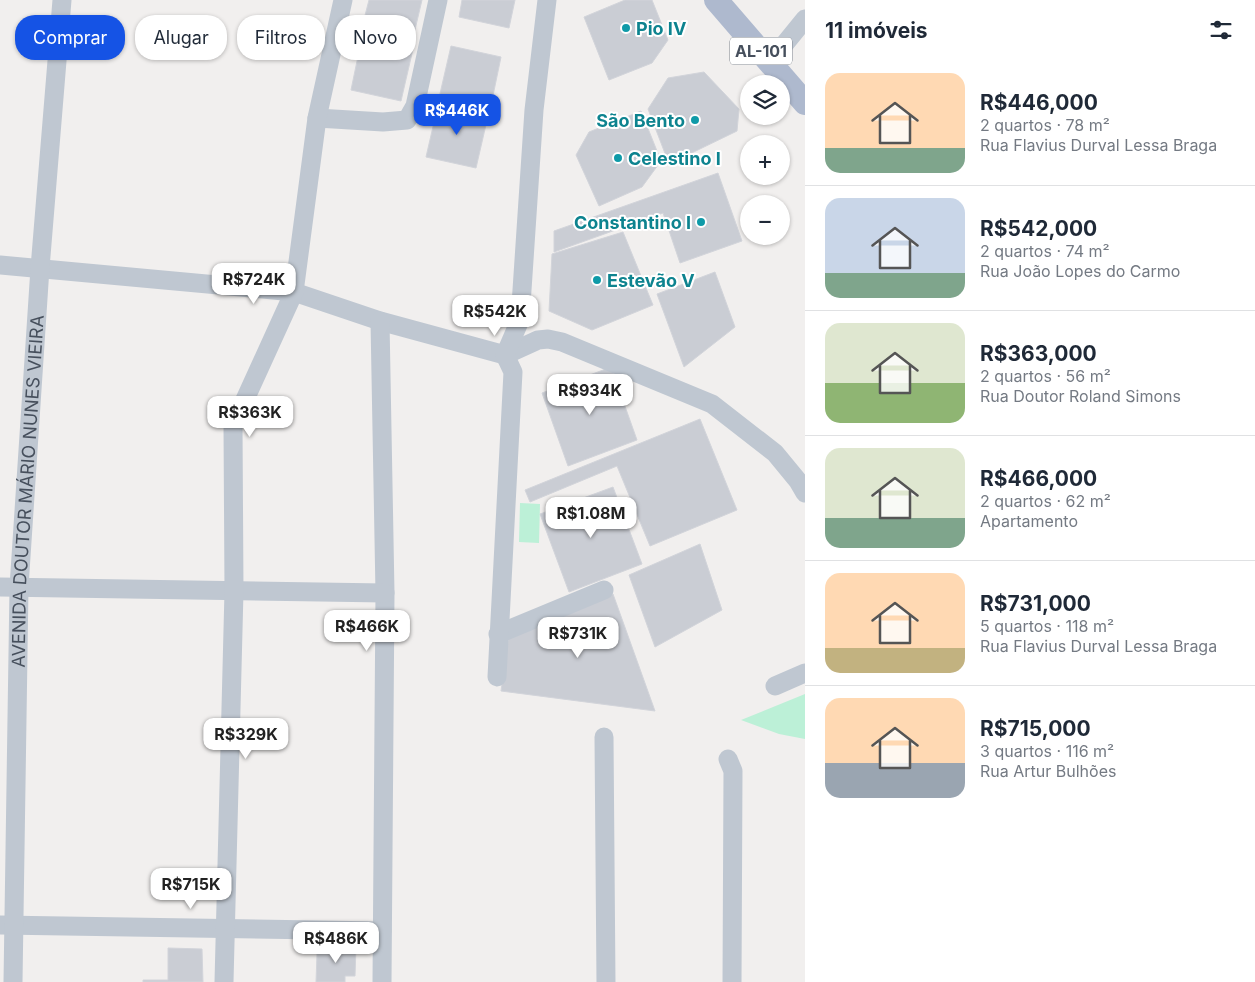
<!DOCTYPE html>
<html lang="pt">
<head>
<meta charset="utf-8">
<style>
  :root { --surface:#fff; --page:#f6f6f7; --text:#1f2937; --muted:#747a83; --line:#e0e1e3; --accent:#1553e5 }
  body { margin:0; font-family:Inter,sans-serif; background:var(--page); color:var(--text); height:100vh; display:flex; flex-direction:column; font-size:19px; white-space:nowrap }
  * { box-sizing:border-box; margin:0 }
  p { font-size:16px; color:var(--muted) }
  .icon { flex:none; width:28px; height:28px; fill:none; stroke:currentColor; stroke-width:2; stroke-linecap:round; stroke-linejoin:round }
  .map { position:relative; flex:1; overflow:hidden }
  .details { display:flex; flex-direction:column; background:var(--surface); width:450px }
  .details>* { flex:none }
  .hud { position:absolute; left:15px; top:15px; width:475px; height:45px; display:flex; gap:10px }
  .fabs { position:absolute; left:740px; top:75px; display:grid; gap:10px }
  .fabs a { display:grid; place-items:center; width:50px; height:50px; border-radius:50%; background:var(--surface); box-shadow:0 1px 4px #0004; font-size:25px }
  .price { position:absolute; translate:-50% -42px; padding:0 11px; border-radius:10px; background:#fff; color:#222; font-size:16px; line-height:32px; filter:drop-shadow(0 1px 2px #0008) }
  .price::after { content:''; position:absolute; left:50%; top:30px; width:15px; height:11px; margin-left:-8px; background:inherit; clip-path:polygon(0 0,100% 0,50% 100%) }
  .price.on { background:var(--accent); color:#fff }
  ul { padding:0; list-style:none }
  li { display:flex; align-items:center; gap:15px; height:125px; padding:0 20px }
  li+li { border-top:1px solid var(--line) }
  li span { display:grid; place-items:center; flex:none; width:140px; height:100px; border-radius:15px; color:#555 }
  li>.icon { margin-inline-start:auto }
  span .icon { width:60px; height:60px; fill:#fffc; stroke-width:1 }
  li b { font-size:21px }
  h2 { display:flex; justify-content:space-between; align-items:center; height:60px; padding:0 20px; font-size:21px }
  .chip { padding:0 18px; border-radius:20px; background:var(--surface); box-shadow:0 1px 4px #0004; font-size:18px; line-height:45px }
  .chip.on { background:var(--accent); color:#fff }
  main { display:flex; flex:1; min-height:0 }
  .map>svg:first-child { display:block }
  .green { fill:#bcf0d7 }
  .building { fill:#cacdd4; stroke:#d2d4da }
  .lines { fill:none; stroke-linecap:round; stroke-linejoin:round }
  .minor { stroke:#bfc7d1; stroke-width:19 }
  .major { stroke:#aeb9ce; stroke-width:24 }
  .culture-dot { fill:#0f9aa8; stroke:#fff; stroke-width:2 }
  .labels { text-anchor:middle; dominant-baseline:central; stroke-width:4; stroke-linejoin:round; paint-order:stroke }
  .shield { fill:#fff; stroke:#7e848d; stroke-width:1 }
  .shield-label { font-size:16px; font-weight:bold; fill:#464f5c }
  .culture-label { font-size:18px; font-weight:bold; fill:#0d838f; stroke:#fff; text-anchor:start }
  .street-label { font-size:18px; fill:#464f5c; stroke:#fff }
</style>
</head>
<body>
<main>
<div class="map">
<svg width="805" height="982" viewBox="0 0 805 982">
  <rect width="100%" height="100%" fill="#f1efee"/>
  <path class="green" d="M 520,503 L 540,504 L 539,543 L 519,542 Z
    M 805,694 L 805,739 L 779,734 L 741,720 Z"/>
  <path class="building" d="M 369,0 L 422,0 L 414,34 L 363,23 Z
    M 462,0 L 515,0 L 509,28 L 459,17 Z
    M 625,0 L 652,0 L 668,40 L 652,63 L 609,80 L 584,17 Z
    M 362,37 L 413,49 L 401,101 L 351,90 Z
    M 451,46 L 501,57 L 490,110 L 439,98 Z
    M 704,72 L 739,109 L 737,131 L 671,163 L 666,156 L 648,109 L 668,78 Z
    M 438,105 L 488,116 L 476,168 L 426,157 Z
    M 641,111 L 661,161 L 642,187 L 599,206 L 576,155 L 589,132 Z
    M 718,173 L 742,241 L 680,263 L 663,213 L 554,252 L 554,231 Z
    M 623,232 L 653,305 L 592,330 L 549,311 L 552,254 Z
    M 715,272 L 735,327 L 684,367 L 657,294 Z
    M 611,367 L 637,440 L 568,466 L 542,393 Z
    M 700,419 L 737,510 L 650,546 L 617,466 L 530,502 L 525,490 Z
    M 613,487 L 642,564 L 569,592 L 540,514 Z
    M 700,544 L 722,610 L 655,647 L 629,575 Z
    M 613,594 L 655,711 L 501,691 L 509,634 Z
    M 332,945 L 356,946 L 355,976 L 345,976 L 345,982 L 316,982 L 317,954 L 332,954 Z
    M 168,948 L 202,949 L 203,982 L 143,982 L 143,980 L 168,980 Z"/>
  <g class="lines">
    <g class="minor">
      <path d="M 770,62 L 805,19"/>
      <path d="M 317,118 L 383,122 L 407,120 L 415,106 L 438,0"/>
      <path d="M 0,265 L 294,292 L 380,321 L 505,355 L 538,340 L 548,339 L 562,342 L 712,404 L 775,453 L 798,481 L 805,493"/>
      <path d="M 380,321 L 385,593 L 382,982"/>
      <path d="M 0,587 L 385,593"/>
      <path d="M 498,634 L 604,590"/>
      <path d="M 497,677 L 513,372 L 505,355 L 520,320 L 534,110 L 547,0"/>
      <path d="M 775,686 L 805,673"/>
      <path d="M 604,737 L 606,982"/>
      <path d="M 728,759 L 733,771 L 732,982"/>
      <path d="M 0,925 L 382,931"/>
      <path id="s1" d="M 13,982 L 19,587 L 40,268 L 62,0"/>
      <path d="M 224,982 L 234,591 L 233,426 L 294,292 L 317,118 L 343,0"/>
    </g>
    <path class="major" d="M 716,0 L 805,103"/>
  </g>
  <g class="culture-dot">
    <circle cx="626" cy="28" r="5"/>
    <circle cx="695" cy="120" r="5"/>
    <circle cx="618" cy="158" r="5"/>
    <circle cx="701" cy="222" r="5"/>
    <circle cx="597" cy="280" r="5"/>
  </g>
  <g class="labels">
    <rect class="shield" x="730" y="37.5" width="62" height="27" rx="4"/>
    <g class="shield-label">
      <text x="761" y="51">AL-101</text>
    </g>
    <g class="culture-label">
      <text x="636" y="28">Pio IV</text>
      <text x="685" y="120" text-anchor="end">São Bento</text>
      <text x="628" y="158">Celestino I</text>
      <text x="691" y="222" text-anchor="end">Constantino I</text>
      <text x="607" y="280">Estevão V</text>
    </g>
    <g class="street-label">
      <text stroke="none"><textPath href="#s1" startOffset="491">AVENIDA DOUTOR MÁRIO NUNES VIEIRA</textPath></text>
    </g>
  </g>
</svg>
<div class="fabs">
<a><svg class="icon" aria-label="layers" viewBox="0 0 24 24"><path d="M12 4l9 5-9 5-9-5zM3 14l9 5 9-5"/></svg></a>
<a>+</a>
<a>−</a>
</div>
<b class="price on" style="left:457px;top:136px">R$446K</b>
<b class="price" style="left:254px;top:305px">R$724K</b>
<b class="price" style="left:495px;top:337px">R$542K</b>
<b class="price" style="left:590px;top:416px">R$934K</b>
<b class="price" style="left:250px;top:438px">R$363K</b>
<b class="price" style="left:591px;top:539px">R$1.08M</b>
<b class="price" style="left:367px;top:652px">R$466K</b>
<b class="price" style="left:578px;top:659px">R$731K</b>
<b class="price" style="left:246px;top:760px">R$329K</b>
<b class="price" style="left:191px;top:910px">R$715K</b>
<b class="price" style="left:336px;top:964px">R$486K</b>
<div class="hud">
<a class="chip on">Comprar</a>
<a class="chip">Alugar</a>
<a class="chip">Filtros</a>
<a class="chip">Novo</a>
</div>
</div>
<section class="details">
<h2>11 imóveis<svg class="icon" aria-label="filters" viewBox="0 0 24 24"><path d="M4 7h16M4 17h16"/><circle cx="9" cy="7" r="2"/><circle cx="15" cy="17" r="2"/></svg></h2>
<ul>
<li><span style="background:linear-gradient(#ffd9b3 75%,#7fa58c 0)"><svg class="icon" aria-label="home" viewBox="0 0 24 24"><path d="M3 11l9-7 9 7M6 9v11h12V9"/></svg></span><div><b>R$446,000</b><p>2 quartos · 78 m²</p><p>Rua Flavius Durval Lessa Braga</p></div></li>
<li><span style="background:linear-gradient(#c9d6e8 75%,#7fa58c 0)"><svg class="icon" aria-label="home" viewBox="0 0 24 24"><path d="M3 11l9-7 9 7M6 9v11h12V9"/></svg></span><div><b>R$542,000</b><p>2 quartos · 74 m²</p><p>Rua João Lopes do Carmo</p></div></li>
<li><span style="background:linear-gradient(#dfe7d0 60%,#8fb573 0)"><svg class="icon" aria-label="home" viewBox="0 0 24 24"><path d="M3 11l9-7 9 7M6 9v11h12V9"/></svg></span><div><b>R$363,000</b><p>2 quartos · 56 m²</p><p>Rua Doutor Roland Simons</p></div></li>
<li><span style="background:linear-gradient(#dfe7d0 70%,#7fa58c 0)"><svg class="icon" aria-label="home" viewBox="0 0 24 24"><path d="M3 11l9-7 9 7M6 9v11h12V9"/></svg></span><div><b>R$466,000</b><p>2 quartos · 62 m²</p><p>Apartamento</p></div></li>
<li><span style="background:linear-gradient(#ffd9b3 75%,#c2b280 0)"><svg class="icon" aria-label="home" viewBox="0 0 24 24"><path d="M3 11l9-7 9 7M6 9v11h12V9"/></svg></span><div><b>R$731,000</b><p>5 quartos · 118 m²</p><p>Rua Flavius Durval Lessa Braga</p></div></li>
<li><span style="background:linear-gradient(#ffd9b3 65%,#9aa5b1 0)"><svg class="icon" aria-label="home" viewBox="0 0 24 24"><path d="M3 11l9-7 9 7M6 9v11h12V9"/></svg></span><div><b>R$715,000</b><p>3 quartos · 116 m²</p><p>Rua Artur Bulhões</p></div></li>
</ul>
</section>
</main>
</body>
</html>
